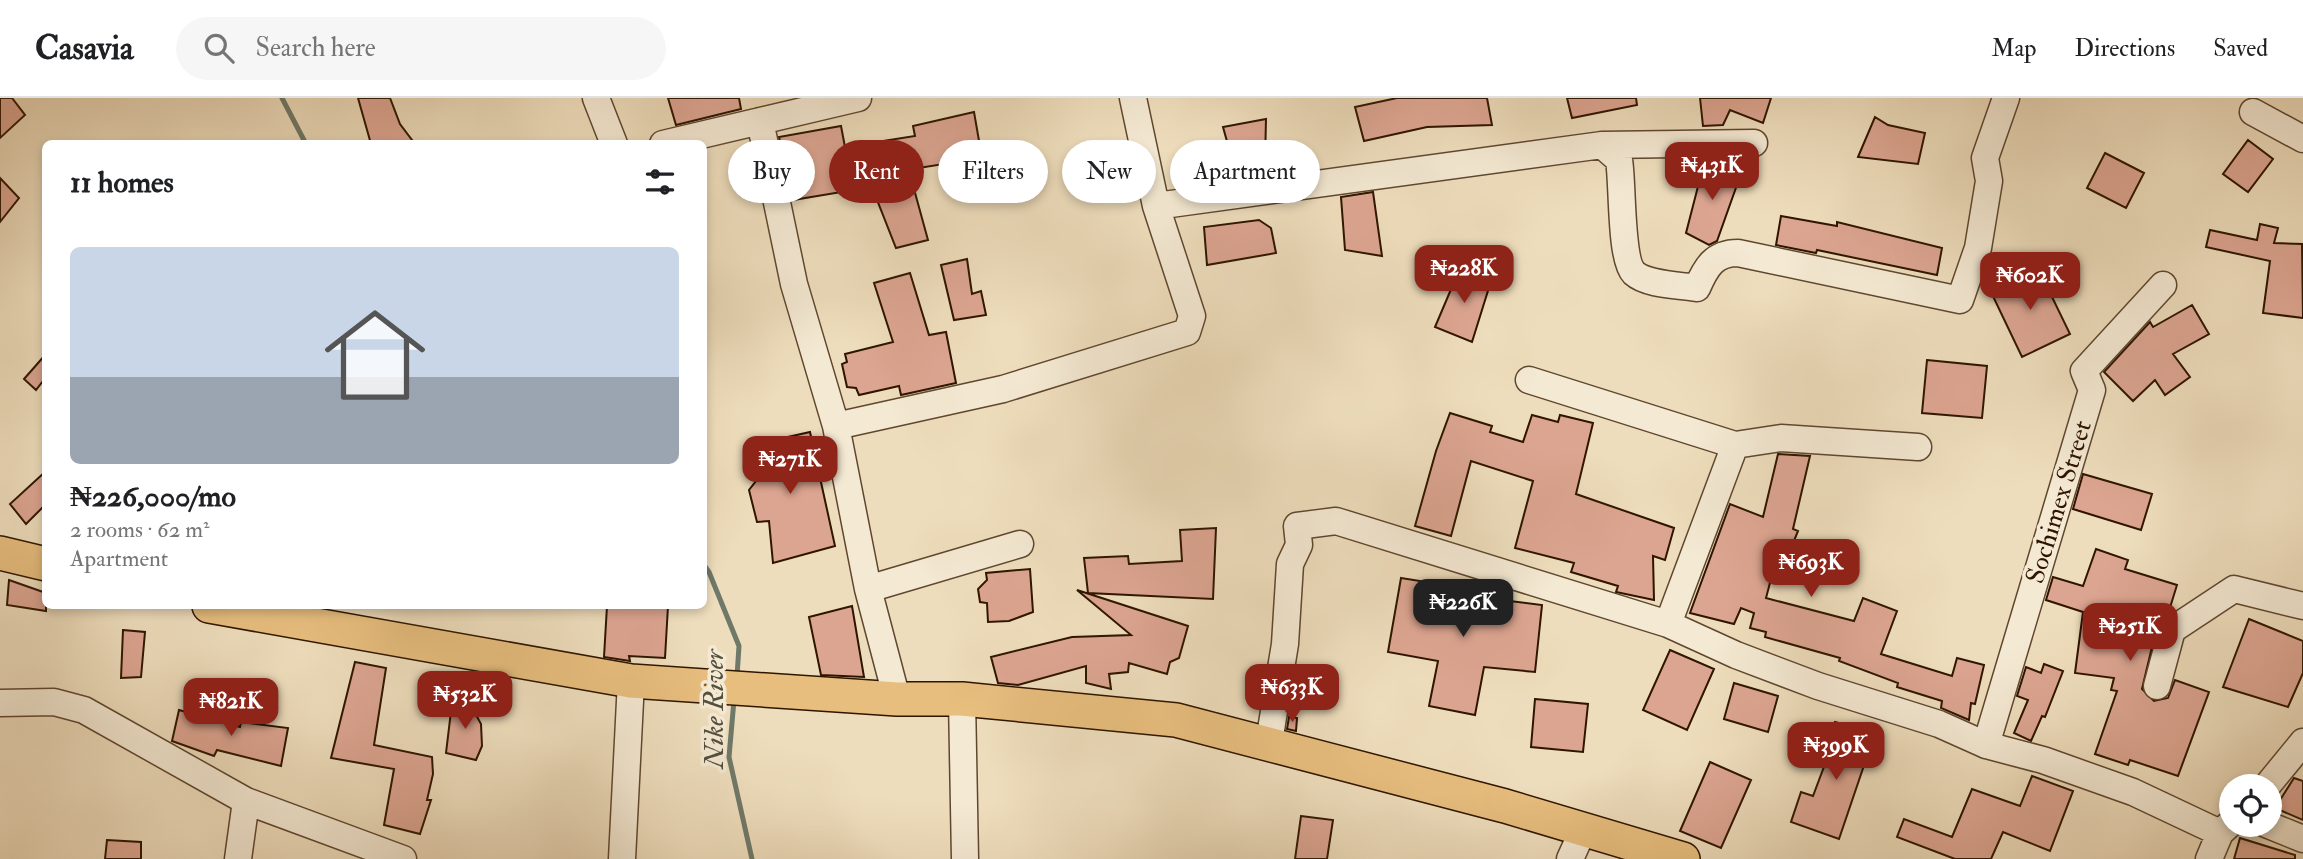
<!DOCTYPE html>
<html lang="en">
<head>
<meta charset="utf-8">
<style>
  :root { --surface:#fff; --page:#f6f6f6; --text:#202124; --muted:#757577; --line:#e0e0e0; --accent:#8f2418 }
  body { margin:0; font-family:"IM FELL Double Pica",serif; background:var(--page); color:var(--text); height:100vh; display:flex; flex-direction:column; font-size:26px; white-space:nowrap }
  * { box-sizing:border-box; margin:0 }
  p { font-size:23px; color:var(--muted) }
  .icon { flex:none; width:38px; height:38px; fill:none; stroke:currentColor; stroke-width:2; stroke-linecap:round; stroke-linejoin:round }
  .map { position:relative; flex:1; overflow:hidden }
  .side { position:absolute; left:42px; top:42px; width:665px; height:469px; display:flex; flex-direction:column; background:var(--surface); border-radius:10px; box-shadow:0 4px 10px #0003 }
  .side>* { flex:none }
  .guide { position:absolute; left:728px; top:42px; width:665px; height:63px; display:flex; gap:14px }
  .tools { position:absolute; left:2219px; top:676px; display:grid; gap:14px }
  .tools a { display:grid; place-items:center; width:63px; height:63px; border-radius:50%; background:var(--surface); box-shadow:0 4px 10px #0003; font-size:35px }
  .price { position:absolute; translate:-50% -60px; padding:0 16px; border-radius:14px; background:var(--accent); color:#fff; font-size:23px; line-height:46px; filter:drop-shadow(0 2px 4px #0008) }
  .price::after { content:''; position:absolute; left:50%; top:42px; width:21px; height:16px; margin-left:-10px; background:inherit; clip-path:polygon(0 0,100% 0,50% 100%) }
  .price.current { background:#222; color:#fff }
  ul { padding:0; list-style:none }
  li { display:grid; align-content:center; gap:14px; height:371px; padding:0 28px }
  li+li { border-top:2px solid var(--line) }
  li span { display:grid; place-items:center; height:217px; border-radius:10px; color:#555 }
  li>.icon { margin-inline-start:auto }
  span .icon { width:126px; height:126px; fill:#fffc; stroke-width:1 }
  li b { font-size:30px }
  h2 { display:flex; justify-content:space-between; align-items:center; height:84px; padding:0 28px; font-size:30px }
  .pill { padding:0 24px; border-radius:32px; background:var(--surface); box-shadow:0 4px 10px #0003; font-size:24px; line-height:63px }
  .pill.current { background:var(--accent); color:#fff }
  header { display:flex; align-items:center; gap:42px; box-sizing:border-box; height:98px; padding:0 35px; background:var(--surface); border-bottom:2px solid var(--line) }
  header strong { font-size:33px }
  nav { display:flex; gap:38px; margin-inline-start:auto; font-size:24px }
  .search { width:490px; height:63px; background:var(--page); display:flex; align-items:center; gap:18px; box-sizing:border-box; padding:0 24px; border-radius:38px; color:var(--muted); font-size:26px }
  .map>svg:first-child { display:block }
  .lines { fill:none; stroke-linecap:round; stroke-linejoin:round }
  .stream { stroke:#6f7969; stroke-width:5 }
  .building { fill:#dca591; stroke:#2f1500; stroke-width:2 }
  .minor-casing { stroke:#5f472f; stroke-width:29 }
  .major-casing { stroke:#2f1500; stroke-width:36 }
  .minor { stroke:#f4e9d3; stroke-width:26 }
  .major { stroke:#e7be7e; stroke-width:33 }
  .labels { text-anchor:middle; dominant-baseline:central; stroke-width:7; stroke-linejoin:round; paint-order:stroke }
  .street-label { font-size:26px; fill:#2f1500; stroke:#f4e9d3 }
  .water-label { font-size:28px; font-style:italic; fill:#544f3d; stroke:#f4e9d3 }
</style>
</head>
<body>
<header>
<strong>Casavia</strong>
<div class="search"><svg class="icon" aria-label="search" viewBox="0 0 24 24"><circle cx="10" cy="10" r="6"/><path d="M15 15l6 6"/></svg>Search here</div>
<nav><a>Map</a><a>Directions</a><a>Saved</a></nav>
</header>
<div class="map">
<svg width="2303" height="761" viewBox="0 0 2303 761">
  <rect width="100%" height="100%" fill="#eeddbc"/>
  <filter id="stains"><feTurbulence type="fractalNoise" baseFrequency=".00286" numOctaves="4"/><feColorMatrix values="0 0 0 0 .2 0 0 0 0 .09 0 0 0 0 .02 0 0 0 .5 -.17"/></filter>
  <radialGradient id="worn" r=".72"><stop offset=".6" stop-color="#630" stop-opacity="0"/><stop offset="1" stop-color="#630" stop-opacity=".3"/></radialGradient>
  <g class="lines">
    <path class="stream" d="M 282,0 L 306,46
      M 704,467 L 709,474 L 739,548 L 737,578
      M 734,602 L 729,659 L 752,761"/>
  </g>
  <path class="building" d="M 0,0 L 12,0 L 25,17 L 0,40 Z
    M 358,0 L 390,0 L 400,26 L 415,46 L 371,46 Z
    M 668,0 L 739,0 L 741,11 L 676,27 Z
    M 1397,0 L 1487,0 L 1492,27 L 1427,29 L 1364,43 L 1355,9 Z
    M 1567,0 L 1636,0 L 1637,7 L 1572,20 Z
    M 1700,0 L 1771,0 L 1763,25 L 1730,12 L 1723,27 L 1703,28 Z
    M 974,14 L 982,60 L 912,71 L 916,87 L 914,91 L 928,142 L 896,150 L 877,102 L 872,103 L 865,90 L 793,102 L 779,39 L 841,28 L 845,49 L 915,38 L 913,28 Z
    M 1875,19 L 1888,27 L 1925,35 L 1918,66 L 1858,59 Z
    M 1266,21 L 1265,64 L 1233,65 L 1223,29 Z
    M 2248,42 L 2273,61 L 2248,94 L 2223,76 Z
    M 2105,55 L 2144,75 L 2126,110 L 2087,90 Z
    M 1704,65 L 1732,69 L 1738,84 L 1717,143 L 1709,147 L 1686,135 Z
    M 0,80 L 19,100 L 0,124 Z
    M 1373,94 L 1382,158 L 1345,152 L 1341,99 Z
    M 1781,118 L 1837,128 L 1837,124 L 1942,150 L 1937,177 L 1817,152 L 1816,155 L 1776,147 Z
    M 1259,122 L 1271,130 L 1276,155 L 1207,167 L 1204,129 Z
    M 2260,126 L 2278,130 L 2274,145 L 2302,146 L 2303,220 L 2263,215 L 2270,163 L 2206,149 L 2210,132 L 2257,142 Z
    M 967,161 L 972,196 L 981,193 L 986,217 L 954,222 L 941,167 Z
    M 1460,170 L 1491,183 L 1472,244 L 1435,229 Z
    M 2038,170 L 2070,236 L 2022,259 L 1990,192 Z
    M 910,175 L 929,237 L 946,234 L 956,285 L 901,297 L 899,288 L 859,297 L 856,290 L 847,289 L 842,266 L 847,264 L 845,256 L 893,244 L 874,185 Z
    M 2192,207 L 2209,236 L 2173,256 L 2190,279 L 2165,297 L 2155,282 L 2133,303 L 2104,274 L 2150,224 L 2153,229 Z
    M 46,256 L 46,279 L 36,292 L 24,281 Z
    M 1927,262 L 1987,268 L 1982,320 L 1922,315 Z
    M 1450,315 L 1492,328 L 1490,334 L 1523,344 L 1532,317 L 1558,324 L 1560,317 L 1593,325 L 1576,396 L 1674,430 L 1665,462 L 1653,458 L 1654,502 L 1616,494 L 1618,488 L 1571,474 L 1574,465 L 1515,450 L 1533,383 L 1471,363 L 1451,438 L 1415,428 L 1436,353 Z
    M 810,334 L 835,448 L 773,465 L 769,423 L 757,424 L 749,392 L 756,383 L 747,348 Z
    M 1778,356 L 1810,358 L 1793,431 L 1798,433 L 1785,465 L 1776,462 L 1766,500 L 1854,523 L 1863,500 L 1897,513 L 1881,556 L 1952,578 L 1957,560 L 1984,567 L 1975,606 L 1971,605 L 1969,622 L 1941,610 L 1942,603 L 1897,589 L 1898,585 L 1839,563 L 1840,560 L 1765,539 L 1766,534 L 1750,530 L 1754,515 L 1741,510 L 1734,526 L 1690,515 L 1730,406 L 1763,419 Z
    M 46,373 L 46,406 L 26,426 L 10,406 Z
    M 2083,376 L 2152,396 L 2141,432 L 2073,411 Z
    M 1216,430 L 1213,501 L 1088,495 L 1084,460 L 1128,458 L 1129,466 L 1182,463 L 1180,432 Z
    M 2096,451 L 2128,462 L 2125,471 L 2177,487 L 2168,516 L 2157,528 L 2142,591 L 2154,603 L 2168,600 L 2175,582 L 2209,594 L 2178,678 L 2130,662 L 2128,667 L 2095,656 L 2117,593 L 2111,592 L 2114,580 L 2075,575 L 2083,514 L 2046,502 L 2053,479 L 2083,488 Z
    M 1030,471 L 1033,514 L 1009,523 L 988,524 L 987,505 L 980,504 L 978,491 L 987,482 L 986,475 Z
    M 1401,480 L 1439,486 L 1437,494 L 1542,507 L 1535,574 L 1484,569 L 1475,617 L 1429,608 L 1438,563 L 1388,554 Z
    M 9,482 L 46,495 L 46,513 L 7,507 Z
    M 1077,492 L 1188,528 L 1179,560 L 1170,564 L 1167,576 L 1129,565 L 1128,574 L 1109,576 L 1111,591 L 1086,585 L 1086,568 L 1018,587 L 998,585 L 991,559 L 1072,539 L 1131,537 Z
    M 607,508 L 668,508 L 665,560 L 629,558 L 630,563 L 604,559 Z
    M 852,508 L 864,579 L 821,577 L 809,519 Z
    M 2249,521 L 2303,543 L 2303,575 L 2288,609 L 2223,589 Z
    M 123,532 L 145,534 L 141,579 L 121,580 Z
    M 1670,552 L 1714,571 L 1687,632 L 1643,612 Z
    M 355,564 L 386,570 L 374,647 L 432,659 L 433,676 L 427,702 L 431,702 L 420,736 L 384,727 L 394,671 L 331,660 Z
    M 2044,566 L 2063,573 L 2045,619 L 2042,618 L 2031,643 L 2014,635 L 2028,602 L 2017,598 L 2026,569 L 2041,575 Z
    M 1734,585 L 1778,598 L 1768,634 L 1724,621 Z
    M 1535,601 L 1588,606 L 1583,654 L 1531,649 Z
    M 452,605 L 478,605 L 475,615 L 481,626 L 482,648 L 476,662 L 446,655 Z
    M 179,612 L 240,629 L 241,624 L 288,630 L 281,668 L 217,652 L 214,658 L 172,643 Z
    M 1289,619 L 1297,620 L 1296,633 L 1287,631 Z
    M 1835,624 L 1875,635 L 1839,741 L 1791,724 L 1801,694 L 1813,698 L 1828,658 L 1825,657 Z
    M 1710,664 L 1751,682 L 1721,750 L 1680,733 Z
    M 2032,678 L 2073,693 L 2050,753 L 2003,734 L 1991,761 L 1955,761 L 1897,739 L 1904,721 L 1952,739 L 1972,691 L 2020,708 Z
    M 2294,680 L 2303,683 L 2303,722 L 2275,710 Z
    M 1301,718 L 1333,722 L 1327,761 L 1295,761 Z
    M 2240,740 L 2295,757 L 2295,761 L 2234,761 Z
    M 107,742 L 141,744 L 141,761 L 105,761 Z"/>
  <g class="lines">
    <g class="minor-casing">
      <path id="minor" d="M 596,0 L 614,46
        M 2253,14 L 2303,41
        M 760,23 L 794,186 L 836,328 L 868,491 L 897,601
        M 663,46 L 858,0
        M 1602,47 L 1754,45
        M 1156,108 L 1602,47 L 1619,62 C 1623,85 1620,161 1634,175 C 1647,187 1680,187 1697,190 C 1706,169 1714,155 1738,155 L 1960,202 L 1978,150 L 1989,83 L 1985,60 L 2006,0
        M 1529,282 L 1735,347 L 1781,340 L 1918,349
        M 836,328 L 1003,291 L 1187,234 L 1192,218 L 1156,108 L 1133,0
        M 868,491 L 1020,446
        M 1668,526 L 1735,347
        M 2157,588 L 2172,532 L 2234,491 L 2303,508
        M 962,601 L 965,761
        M 0,605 L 54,604 L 84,612 L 246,703 L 403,761
        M 1269,644 L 1285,546 L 1290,466 L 1299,447 L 1297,428 L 1336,423 L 1668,526 L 1736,557 L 1818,588 L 1939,626 L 1986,647 L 2043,662 L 2133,694 L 2220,735
        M 1986,647 L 2092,292 L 2084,273 L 2163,187
        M 2267,688 L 2303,644
        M 2266,726 L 2303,741
        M 238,761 L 246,703
        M 622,761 L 631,583
        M 1570,761 L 1584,730
        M 2209,761 L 2220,735 L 2231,725"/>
    </g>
    <g class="major-casing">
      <path id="major" d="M 0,455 L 46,466
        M 209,508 L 631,583 L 897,601 L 962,601 L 1176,622 L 1505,708 L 1683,761"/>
    </g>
    <use href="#minor" class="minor"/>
    <use href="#major" class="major"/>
  </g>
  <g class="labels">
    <g class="street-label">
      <text transform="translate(2059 404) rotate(-73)">Sochimex Street</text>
    </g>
    <g class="water-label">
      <text transform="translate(714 611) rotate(-90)">Nike River</text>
    </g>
  </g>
  <rect width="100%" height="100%" filter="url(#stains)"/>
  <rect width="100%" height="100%" fill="url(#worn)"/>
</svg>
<div class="tools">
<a><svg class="icon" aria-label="locate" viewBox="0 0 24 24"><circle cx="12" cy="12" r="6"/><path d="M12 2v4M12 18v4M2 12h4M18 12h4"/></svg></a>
</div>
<b class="price" style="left:1712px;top:104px">₦431K</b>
<b class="price" style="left:1464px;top:207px">₦228K</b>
<b class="price" style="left:2030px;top:214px">₦602K</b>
<b class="price" style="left:790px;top:398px">₦271K</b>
<b class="price" style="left:1811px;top:501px">₦693K</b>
<b class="price current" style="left:1463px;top:541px">₦226K</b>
<b class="price" style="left:2130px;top:565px">₦251K</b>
<b class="price" style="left:1292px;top:626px">₦633K</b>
<b class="price" style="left:465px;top:633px">₦532K</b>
<b class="price" style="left:231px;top:640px">₦821K</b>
<b class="price" style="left:1836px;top:684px">₦399K</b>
<div class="guide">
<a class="pill">Buy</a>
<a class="pill current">Rent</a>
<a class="pill">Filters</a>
<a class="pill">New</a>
<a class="pill">Apartment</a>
</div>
<section class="side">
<h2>11 homes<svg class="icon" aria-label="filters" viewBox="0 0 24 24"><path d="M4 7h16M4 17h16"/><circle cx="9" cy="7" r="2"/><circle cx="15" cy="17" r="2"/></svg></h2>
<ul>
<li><span style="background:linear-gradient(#c9d6e8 60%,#9aa5b1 0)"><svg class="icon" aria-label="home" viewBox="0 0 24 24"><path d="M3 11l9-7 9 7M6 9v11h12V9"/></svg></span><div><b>₦226,000/mo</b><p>2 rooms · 62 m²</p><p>Apartment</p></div></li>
</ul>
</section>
</div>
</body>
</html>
